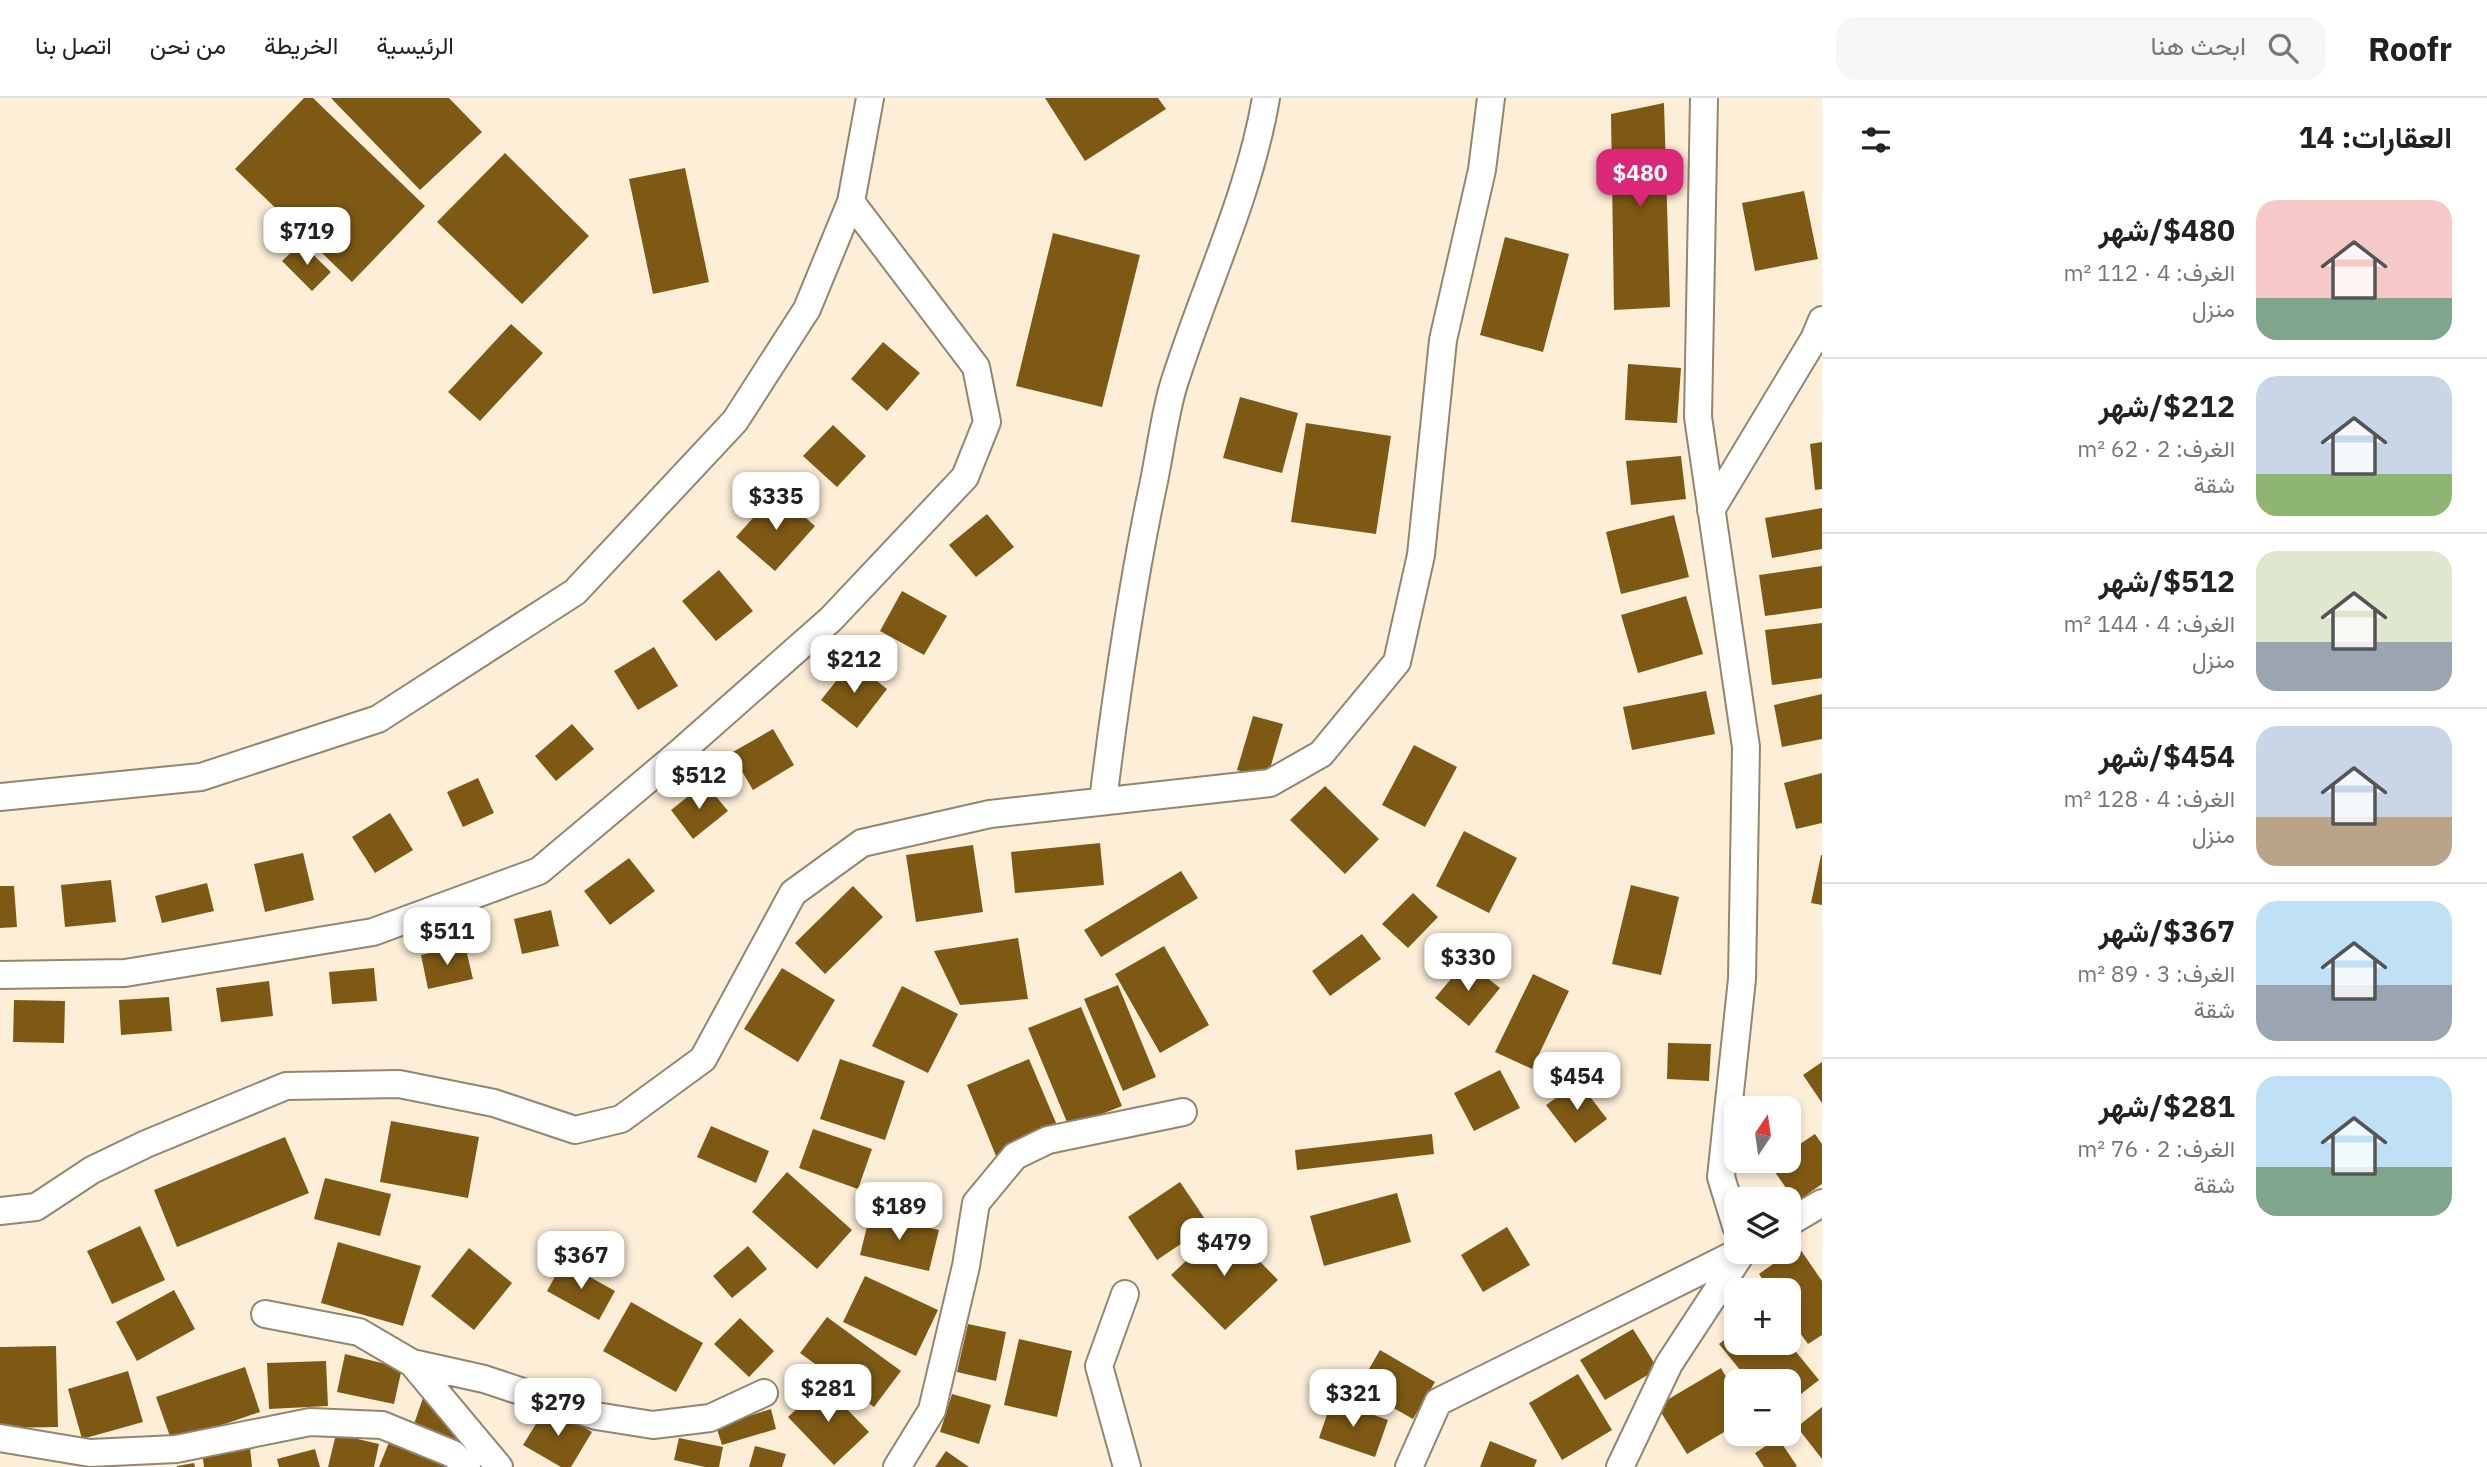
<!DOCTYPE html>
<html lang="ar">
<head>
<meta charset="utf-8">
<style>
  :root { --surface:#fff; --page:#f6f6f6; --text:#222; --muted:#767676; --line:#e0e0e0; --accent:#db2777 }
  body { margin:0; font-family:"IBM Plex Sans",Vazirmatn,sans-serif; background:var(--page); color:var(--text); direction:rtl; height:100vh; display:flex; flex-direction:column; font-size:26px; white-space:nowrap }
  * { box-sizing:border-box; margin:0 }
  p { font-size:23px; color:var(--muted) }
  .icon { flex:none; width:38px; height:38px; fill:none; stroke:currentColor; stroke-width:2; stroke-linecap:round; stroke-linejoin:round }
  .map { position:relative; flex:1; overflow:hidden; direction:ltr }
  .side { display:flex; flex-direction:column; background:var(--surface); width:665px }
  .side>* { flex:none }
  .needle { width:46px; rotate:13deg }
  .controls { position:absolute; left:1724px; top:998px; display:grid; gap:14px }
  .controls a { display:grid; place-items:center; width:77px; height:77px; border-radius:14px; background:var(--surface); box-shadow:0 4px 10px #0003; font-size:35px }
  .price { position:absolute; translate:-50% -60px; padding:0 16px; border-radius:14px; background:#fff; color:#222; font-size:23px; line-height:46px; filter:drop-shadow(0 2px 4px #0008) }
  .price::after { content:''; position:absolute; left:50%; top:42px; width:21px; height:16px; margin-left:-10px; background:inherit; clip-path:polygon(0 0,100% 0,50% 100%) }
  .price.active { background:var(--accent); color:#fff }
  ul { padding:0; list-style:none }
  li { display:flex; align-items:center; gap:21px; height:175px; padding:0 35px }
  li+li { border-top:2px solid var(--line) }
  li span { display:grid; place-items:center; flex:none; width:196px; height:140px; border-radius:21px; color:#555 }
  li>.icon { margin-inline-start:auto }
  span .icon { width:84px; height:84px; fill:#fffc; stroke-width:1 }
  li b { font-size:30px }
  h2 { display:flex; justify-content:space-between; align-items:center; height:84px; padding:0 35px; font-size:30px }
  header { display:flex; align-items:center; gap:42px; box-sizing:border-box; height:98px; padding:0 35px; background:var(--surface); border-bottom:2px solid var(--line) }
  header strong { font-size:33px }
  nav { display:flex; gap:38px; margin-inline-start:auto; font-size:24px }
  .search { width:490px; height:63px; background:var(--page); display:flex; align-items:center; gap:18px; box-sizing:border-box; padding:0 24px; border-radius:21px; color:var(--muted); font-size:26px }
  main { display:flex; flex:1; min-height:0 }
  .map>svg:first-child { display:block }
  .building { fill:#7e5914 }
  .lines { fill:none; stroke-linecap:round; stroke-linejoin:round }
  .minor-casing { stroke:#938571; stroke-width:30 }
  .minor { stroke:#fff; stroke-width:26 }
</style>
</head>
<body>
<header>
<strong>Roofr</strong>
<div class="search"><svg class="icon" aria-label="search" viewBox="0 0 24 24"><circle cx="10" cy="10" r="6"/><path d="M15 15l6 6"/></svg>ابحث هنا</div>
<nav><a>الرئيسية</a><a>الخريطة</a><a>من نحن</a><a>اتصل بنا</a></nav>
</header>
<main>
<section class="side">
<h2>العقارات: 14<svg class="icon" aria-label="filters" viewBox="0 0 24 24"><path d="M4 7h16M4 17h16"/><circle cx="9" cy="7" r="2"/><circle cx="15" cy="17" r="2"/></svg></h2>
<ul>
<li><span style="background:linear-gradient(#f6c9c9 70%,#7fa58c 0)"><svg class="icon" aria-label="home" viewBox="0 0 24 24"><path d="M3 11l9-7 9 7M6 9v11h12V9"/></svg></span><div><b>$480/شهر</b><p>الغرف: 4 · 112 m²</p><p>منزل</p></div></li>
<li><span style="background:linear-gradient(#c9d6e8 70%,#8fb573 0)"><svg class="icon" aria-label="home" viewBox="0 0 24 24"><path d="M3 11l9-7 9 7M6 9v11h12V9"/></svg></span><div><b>$212/شهر</b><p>الغرف: 2 · 62 m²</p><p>شقة</p></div></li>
<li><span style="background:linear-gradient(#dfe7d0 65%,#9aa5b1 0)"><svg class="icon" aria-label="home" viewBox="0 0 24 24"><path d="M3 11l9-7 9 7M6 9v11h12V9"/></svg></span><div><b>$512/شهر</b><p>الغرف: 4 · 144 m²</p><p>منزل</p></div></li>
<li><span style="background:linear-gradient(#c9d6e8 65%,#b9a48a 0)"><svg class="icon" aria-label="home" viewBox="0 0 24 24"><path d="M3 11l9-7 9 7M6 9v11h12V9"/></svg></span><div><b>$454/شهر</b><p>الغرف: 4 · 128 m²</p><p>منزل</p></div></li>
<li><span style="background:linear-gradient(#bfe0f5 60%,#9aa5b1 0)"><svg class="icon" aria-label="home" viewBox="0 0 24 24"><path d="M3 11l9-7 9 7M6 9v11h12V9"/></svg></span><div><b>$367/شهر</b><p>الغرف: 3 · 89 m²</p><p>شقة</p></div></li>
<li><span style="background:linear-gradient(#bfe0f5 65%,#7fa58c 0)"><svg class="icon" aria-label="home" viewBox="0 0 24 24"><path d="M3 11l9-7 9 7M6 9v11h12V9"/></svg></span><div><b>$281/شهر</b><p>الغرف: 2 · 76 m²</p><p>شقة</p></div></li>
</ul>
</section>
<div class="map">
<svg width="1822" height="1369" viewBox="0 0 1822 1369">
  <rect width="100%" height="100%" fill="#fdeed8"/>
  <path class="building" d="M 304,0 L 313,0 L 425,108 L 352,184 L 235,71 Z
    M 331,0 L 449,0 L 482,34 L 420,92 Z
    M 1045,0 L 1158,0 L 1166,11 L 1085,63 Z
    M 1664,5 L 1670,209 L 1614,212 L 1611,16 Z
    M 505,55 L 589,138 L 522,206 L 437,124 Z
    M 685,70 L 709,184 L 653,196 L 629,81 Z
    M 1804,93 L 1818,161 L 1755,173 L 1742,105 Z
    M 1053,135 L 1140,157 L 1102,309 L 1016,288 Z
    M 1505,139 L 1569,156 L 1543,254 L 1480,237 Z
    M 301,145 L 331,174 L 312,193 L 282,163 Z
    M 511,226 L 543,255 L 480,323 L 448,294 Z
    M 883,244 L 920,275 L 887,313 L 851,281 Z
    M 1628,266 L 1681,270 L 1677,325 L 1625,322 Z
    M 1240,299 L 1298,315 L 1282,375 L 1223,360 Z
    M 1306,325 L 1391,338 L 1376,436 L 1291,424 Z
    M 833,327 L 866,358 L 837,389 L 803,358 Z
    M 1822,344 L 1822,391 L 1815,392 L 1810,346 Z
    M 1681,358 L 1686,401 L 1631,407 L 1626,363 Z
    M 776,394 L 815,428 L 775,473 L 736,439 Z
    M 1822,410 L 1822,451 L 1772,460 L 1765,420 Z
    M 987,416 L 1014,449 L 976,479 L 949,447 Z
    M 1674,417 L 1689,479 L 1621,496 L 1606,434 Z
    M 1822,468 L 1822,510 L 1765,518 L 1759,477 Z
    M 719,472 L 753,513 L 716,543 L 682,503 Z
    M 902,493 L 947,518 L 924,557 L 880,533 Z
    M 1686,498 L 1703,556 L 1638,575 L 1621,517 Z
    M 1822,525 L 1822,580 L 1772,587 L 1765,532 Z
    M 654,549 L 678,588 L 638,612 L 614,573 Z
    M 852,563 L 887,591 L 857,630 L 821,602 Z
    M 1706,593 L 1715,636 L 1632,652 L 1623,609 Z
    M 1822,596 L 1822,641 L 1782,649 L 1774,607 Z
    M 1253,618 L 1283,626 L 1267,681 L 1237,672 Z
    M 572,626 L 594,651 L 556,683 L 535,658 Z
    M 773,631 L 794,667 L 753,692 L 731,655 Z
    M 1414,647 L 1457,669 L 1425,729 L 1382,707 Z
    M 1822,675 L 1822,725 L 1796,731 L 1784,685 Z
    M 478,680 L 494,715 L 463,729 L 447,694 Z
    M 705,685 L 728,713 L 693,741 L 671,712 Z
    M 1325,688 L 1379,741 L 1345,776 L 1290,722 Z
    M 390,715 L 413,752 L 375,775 L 352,739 Z
    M 1464,733 L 1517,760 L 1489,815 L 1436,788 Z
    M 1100,745 L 1104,787 L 1015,795 L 1011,754 Z
    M 973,747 L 983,814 L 916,824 L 906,757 Z
    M 303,755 L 314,802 L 265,814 L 254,766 Z
    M 1821,757 L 1822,757 L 1822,807 L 1811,805 Z
    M 629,760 L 655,793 L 610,827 L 584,793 Z
    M 1181,773 L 1198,800 L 1101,859 L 1084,832 Z
    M 111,782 L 116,824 L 65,829 L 61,787 Z
    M 207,785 L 214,813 L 162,825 L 155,798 Z
    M 1631,787 L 1679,799 L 1661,877 L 1612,866 Z
    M 0,788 L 14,788 L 17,829 L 0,830 Z
    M 853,788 L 883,819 L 825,876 L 795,845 Z
    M 1413,795 L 1438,819 L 1408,850 L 1382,826 Z
    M 551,812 L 559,848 L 522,856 L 514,821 Z
    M 1362,836 L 1381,861 L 1330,898 L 1312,873 Z
    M 1018,840 L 1028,901 L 960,907 L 934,853 Z
    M 465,847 L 473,881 L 428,891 L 421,857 Z
    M 1164,848 L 1209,927 L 1160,955 L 1115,876 Z
    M 1466,863 L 1500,890 L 1469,928 L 1435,900 Z
    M 374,870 L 377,903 L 332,906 L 329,874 Z
    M 782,870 L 835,902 L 798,964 L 744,931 Z
    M 1533,876 L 1569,893 L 1532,971 L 1495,954 Z
    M 269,883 L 273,918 L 221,924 L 216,890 Z
    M 1118,887 L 1156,979 L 1123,993 L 1084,901 Z
    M 902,888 L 958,916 L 928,975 L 872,948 Z
    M 169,899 L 172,933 L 121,937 L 119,902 Z
    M 14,902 L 65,903 L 64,945 L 13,944 Z
    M 1081,909 L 1122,1008 L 1069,1029 L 1028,930 Z
    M 1668,945 L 1711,946 L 1709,983 L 1667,981 Z
    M 840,961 L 905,983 L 885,1042 L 820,1021 Z
    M 1029,961 L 1059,1032 L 996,1058 L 967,987 Z
    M 1822,964 L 1822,1005 L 1803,977 Z
    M 1500,972 L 1520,1010 L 1474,1033 L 1454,995 Z
    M 1579,984 L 1607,1021 L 1575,1045 L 1546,1007 Z
    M 391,1023 L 479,1039 L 468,1100 L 380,1084 Z
    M 711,1028 L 769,1053 L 756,1085 L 697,1059 Z
    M 813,1031 L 872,1051 L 858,1091 L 799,1070 Z
    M 1432,1036 L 1434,1056 L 1297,1072 L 1295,1052 Z
    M 1815,1036 L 1822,1046 L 1822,1086 L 1796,1104 L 1770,1067 L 1777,1062 L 1788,1062 L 1788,1054 Z
    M 285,1039 L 309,1095 L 177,1149 L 154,1092 Z
    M 787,1074 L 852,1132 L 817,1171 L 752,1114 Z
    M 325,1080 L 391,1096 L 380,1138 L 314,1121 Z
    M 1180,1084 L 1209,1127 L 1157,1162 L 1128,1119 Z
    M 1397,1095 L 1411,1144 L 1324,1168 L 1310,1118 Z
    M 870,1116 L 939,1132 L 929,1173 L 860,1157 Z
    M 1224,1127 L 1278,1182 L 1225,1232 L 1171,1177 Z
    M 140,1128 L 165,1182 L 112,1206 L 87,1153 Z
    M 1507,1129 L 1530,1167 L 1483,1194 L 1461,1157 Z
    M 338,1144 L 421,1168 L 403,1228 L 321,1205 Z
    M 748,1148 L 767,1171 L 732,1200 L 713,1178 Z
    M 1798,1148 L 1822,1183 L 1822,1237 L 1808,1246 L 1788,1218 L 1788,1192 L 1770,1192 L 1759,1176 Z
    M 469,1150 L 512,1185 L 474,1232 L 431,1198 Z
    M 563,1164 L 615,1193 L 599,1222 L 547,1193 Z
    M 865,1178 L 938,1212 L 916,1258 L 843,1224 Z
    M 174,1192 L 195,1231 L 137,1263 L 116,1224 Z
    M 631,1204 L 703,1245 L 676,1294 L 603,1253 Z
    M 827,1219 L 901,1273 L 874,1309 L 800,1255 Z
    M 740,1220 L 774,1253 L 749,1279 L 714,1246 Z
    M 968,1226 L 1006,1234 L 996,1283 L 957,1274 Z
    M 1633,1231 L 1658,1271 L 1605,1302 L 1580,1262 Z
    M 1736,1233 L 1736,1244 L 1788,1244 L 1819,1282 L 1788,1306 L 1788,1283 L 1749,1283 L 1719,1246 Z
    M 1019,1241 L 1072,1253 L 1057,1319 L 1004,1307 Z
    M 56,1248 L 58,1329 L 0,1330 L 0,1249 Z
    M 1380,1252 L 1435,1284 L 1413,1321 L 1358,1290 Z
    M 345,1256 L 402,1270 L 394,1306 L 337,1294 Z
    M 326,1263 L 328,1308 L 269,1311 L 267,1265 Z
    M 245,1269 L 260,1314 L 172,1344 L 156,1299 Z
    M 1721,1270 L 1736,1296 L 1736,1327 L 1687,1356 L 1657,1308 Z
    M 128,1273 L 143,1324 L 82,1341 L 68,1291 Z
    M 1578,1276 L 1612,1332 L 1562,1362 L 1529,1305 Z
    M 823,1286 L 869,1334 L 834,1367 L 788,1319 Z
    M 425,1294 L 481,1354 L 472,1360 L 413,1329 Z
    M 952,1296 L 991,1307 L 979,1346 L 940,1334 Z
    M 1332,1302 L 1388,1322 L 1375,1359 L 1319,1340 Z
    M 547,1308 L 592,1334 L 571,1369 L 561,1369 L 523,1347 Z
    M 1822,1309 L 1822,1361 L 1797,1329 Z
    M 771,1311 L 776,1331 L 722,1347 L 716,1328 Z
    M 336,1336 L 379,1346 L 374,1369 L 328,1369 Z
    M 392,1337 L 446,1369 L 379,1369 Z
    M 679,1340 L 723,1349 L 719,1369 L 705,1369 L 674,1362 Z
    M 1778,1340 L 1797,1368 L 1795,1369 L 1764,1369 L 1755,1355 Z
    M 1490,1343 L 1537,1362 L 1534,1369 L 1480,1369 Z
    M 755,1348 L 786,1356 L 782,1369 L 749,1369 Z
    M 250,1349 L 252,1369 L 204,1369 L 202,1354 Z
    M 315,1351 L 320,1369 L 279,1369 L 277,1361 Z
    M 946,1353 L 969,1369 L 935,1369 Z
    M 194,1365 L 195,1369 L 177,1369 L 177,1368 Z"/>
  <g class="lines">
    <g class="minor-casing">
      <path id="minor" d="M 1704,0 L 1698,319 L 1746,649 L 1742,881 L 1721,1079 L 1736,1128
        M 1711,412 L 1814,241 L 1822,222
        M 0,699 L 201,679 L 378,621 L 575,494 L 735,323 L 807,211 L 851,104 L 870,0
        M 1103,703 C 1116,597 1131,492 1153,388 C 1160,355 1164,320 1173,289 C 1203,192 1249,100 1266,0
        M 0,877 L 125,875 L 373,834 L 539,773 L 678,656 L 831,521 L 965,379 L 987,324 L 976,269 L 851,104
        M 0,1113 L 36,1109 L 92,1072 L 146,1046 L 286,988 L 399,986 L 494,1005 L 575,1032 L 621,1021 L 703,961 L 793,795 L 862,745 L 990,716 L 1270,685 L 1321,656 L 1397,564 L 1421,457 L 1443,242 L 1482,72 L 1491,0
        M 1788,1125 L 1822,1105
        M 1125,1196 L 1099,1268 L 1127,1369
        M 265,1216 L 359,1234 L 412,1265 L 499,1369
        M 412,1265 L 484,1281 L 596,1318 L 653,1327 L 710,1320 L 764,1295
        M 0,1340 L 90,1355 L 176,1351 L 310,1324 L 382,1327 L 453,1356 L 467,1369
        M 897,1369 L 932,1312 L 966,1168 L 976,1105 L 1015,1058 L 1048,1042 L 1183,1014
        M 1409,1369 L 1438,1304 L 1741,1153
        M 1620,1369 L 1669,1266 L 1743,1153"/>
    </g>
    <use href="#minor" class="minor"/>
  </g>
</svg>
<div class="controls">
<a><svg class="needle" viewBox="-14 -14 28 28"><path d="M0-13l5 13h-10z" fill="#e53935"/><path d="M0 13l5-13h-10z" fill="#767676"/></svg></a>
<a><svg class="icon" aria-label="layers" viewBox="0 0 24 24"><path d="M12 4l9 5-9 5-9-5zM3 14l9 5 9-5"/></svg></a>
<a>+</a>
<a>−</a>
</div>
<b class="price active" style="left:1640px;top:111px">$480</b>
<b class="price" style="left:307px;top:169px">$719</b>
<b class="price" style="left:776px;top:434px">$335</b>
<b class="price" style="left:854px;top:597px">$212</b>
<b class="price" style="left:699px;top:713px">$512</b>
<b class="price" style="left:447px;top:869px">$511</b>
<b class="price" style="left:1468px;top:895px">$330</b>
<b class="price" style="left:1577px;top:1014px">$454</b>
<b class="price" style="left:899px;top:1144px">$189</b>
<b class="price" style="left:1224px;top:1180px">$479</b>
<b class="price" style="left:581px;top:1193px">$367</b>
<b class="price" style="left:828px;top:1326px">$281</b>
<b class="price" style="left:1353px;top:1331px">$321</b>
<b class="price" style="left:558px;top:1340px">$279</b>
</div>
</main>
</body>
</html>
